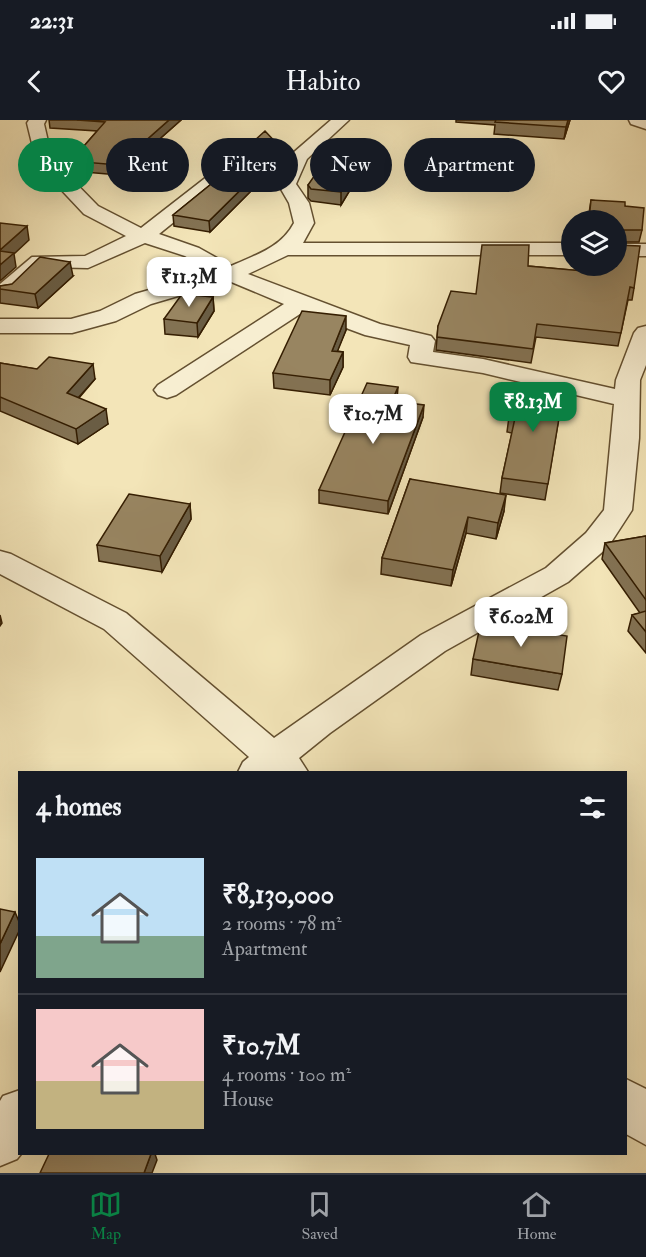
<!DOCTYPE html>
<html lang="en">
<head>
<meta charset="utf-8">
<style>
  :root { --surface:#171b24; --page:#20242c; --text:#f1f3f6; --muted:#9ea1a6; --line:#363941; --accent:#0b8043 }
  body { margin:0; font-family:"IM FELL Double Pica",serif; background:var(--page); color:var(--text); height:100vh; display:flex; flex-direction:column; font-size:22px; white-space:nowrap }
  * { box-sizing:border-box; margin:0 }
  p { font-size:20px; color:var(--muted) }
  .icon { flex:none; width:33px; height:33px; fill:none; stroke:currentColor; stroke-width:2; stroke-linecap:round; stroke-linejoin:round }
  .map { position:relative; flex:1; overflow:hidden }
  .drawer { position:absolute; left:18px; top:651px; width:609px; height:384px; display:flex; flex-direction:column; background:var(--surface); border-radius:0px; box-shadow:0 6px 24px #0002 }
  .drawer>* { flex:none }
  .hud { position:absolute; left:18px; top:18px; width:610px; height:54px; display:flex; gap:12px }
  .fabs { position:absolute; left:561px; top:90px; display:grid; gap:12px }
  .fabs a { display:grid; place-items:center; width:66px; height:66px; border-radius:50%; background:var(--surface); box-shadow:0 6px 24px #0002; font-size:30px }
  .price { position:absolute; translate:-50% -51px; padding:0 14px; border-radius:12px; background:#fff; color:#222; font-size:20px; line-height:39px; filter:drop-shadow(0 2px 3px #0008) }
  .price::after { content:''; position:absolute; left:50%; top:36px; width:18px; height:14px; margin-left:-9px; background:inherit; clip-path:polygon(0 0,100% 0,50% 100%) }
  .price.active { background:var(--accent); color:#fff }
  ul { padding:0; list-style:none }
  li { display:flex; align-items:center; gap:18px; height:150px; padding:0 18px }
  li+li { border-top:2px solid var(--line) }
  li span { display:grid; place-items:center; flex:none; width:168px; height:120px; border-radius:0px; color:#555 }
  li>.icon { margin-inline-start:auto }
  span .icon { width:72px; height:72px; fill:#fffc; stroke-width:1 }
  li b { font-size:26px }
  h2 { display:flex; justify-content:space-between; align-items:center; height:72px; padding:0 18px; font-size:26px }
  .pill { padding:0 21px; border-radius:27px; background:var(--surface); box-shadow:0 6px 24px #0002; font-size:21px; line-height:54px }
  .pill.active { background:var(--accent); color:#fff }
  .status { display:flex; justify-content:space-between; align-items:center; height:42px; padding:0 30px; background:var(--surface); direction:ltr }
  .status svg { height:16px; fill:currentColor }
  header { display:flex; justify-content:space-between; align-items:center; height:78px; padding:0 18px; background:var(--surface); font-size:27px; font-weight:600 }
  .tabs { display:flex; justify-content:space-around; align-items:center; height:84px; border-top:2px solid var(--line); background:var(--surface); font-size:16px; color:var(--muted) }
  .tabs a { display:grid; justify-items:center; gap:3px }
  .tabs .active { color:var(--accent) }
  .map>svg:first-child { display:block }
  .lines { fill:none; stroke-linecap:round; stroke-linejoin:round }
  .minor-casing { stroke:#645030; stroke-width:3 }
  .minor { fill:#f7eed1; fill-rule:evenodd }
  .wall { fill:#837253; stroke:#351e02; stroke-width:1.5 }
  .shaded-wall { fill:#6a5d44; stroke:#351e02; stroke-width:1.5 }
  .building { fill:#988561; stroke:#351e02; stroke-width:1.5 }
</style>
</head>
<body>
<div class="status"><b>22:31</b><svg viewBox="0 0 49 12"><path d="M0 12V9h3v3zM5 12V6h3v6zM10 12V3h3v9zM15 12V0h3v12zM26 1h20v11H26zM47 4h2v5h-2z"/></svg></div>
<header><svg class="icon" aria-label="back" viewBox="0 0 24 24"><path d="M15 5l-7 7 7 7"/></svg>Habito<svg class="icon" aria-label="heart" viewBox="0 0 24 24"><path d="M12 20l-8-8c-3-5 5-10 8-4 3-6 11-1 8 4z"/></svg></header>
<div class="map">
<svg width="646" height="1053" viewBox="0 0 646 1053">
  <rect width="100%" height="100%" fill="#f3e5b8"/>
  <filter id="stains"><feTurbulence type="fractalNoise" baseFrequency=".00333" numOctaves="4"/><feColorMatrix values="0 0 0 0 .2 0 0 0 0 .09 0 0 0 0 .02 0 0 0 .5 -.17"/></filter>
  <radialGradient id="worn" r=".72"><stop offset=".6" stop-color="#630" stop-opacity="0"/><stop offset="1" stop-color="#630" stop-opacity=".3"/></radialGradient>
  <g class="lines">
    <g class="minor-casing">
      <path id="minor" d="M 29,0 L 46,0 L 44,4 L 52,39 L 98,86 L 141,108 L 240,31 L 252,31 L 255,35 L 252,39 L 159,114 L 199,128 L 231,146 C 255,135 281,128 294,103 L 289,83 L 278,64 L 293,33 L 331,0 L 349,0 L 307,39 L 296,64 L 309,83 L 314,103 L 303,123 L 572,123 L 572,135 L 288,135 L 248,154 L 380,204 L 431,216 L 435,221 L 433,232 L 483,239 L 615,269 L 616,260 L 634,213 L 638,208 L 646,206 L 646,245 L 640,260 L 639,318 L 632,390 L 608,427 L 568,462 L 445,531 L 330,613 L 299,638 L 308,652 L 238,652 L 243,642 L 249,637 L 104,509 L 0,454 L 0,431 L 11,434 L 126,493 L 274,618 L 421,515 L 546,448 L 586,413 L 604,390 L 614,284 L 483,253 L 411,242 L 408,237 L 410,225 L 365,215 L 303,192 L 176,275 L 167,278 L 158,275 L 154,270 L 158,265 L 284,184 L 229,161 L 151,184 L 116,201 L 72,213 L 0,213 L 0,199 L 71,199 L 100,191 L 135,174 L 212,152 L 185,136 L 145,123 L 88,148 L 44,147 L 13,176 L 0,179 L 0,164 L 32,137 L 85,136 L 126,116 L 84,94 L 37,44 L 27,3 Z
        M 629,0 L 646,0 L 646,9 L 631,4 Z
        M 616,124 L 646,124 L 646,136 L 616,136 Z
        M 626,959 L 646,969 L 646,1025 L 626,1014 Z
        M 20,970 L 21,1034 L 17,1039 L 0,1046 L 0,981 L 3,976 Z"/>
    </g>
    <use href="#minor" class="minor"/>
  </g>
  <path class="wall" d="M 49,0 L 181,0 L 119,55 L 73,51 L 71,41 L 97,11 L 50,8 Z
    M 456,0 L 570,0 L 564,19 L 494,14 L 495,5 L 456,2 Z
    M 254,21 L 282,29 L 283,39 L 210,112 L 174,106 L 173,95 L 253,30 L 255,28 Z
    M 369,28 L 368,40 L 341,85 L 311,81 L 308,78 L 308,65 Z
    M 591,80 L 625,86 L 642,110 L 639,122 L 617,122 L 617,125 L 634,168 L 632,180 L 628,180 L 618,226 L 536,217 L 531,243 L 436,230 L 438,206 L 476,174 L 528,146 L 582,151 L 583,146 L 616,146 L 616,100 L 588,100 Z
    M 73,156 L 38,188 L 0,183 L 0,166 Z
    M 213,177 L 214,191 L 198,217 L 165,214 L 164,199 Z
    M 346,210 L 337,231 L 343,232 L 343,247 L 330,275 L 274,268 L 273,253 Z
    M 0,243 L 95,259 L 79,278 L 108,304 L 78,324 L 0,291 Z
    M 564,268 L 545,380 L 500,373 L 502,358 L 512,313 L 507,312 L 509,297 Z
    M 397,280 L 396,282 L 423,297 L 388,394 L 319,383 L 319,370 Z
    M 410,359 L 504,391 L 496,419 L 466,413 L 451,466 L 381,454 L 382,438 Z
    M 190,384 L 191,399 L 162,452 L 99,441 L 97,425 Z
    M 646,416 L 646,533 L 628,511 L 632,495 L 640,493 L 602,439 L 605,423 Z
    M 473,539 L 562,554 L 558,570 L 471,555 Z"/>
  <path class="shaded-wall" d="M 169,0 L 181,0 L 119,55 L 118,45 Z
    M 568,0 L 570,0 L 564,19 L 566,7 Z
    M 369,28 L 368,40 L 341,85 L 341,72 Z
    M 282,29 L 283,39 L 210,112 L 209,101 Z
    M 27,106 L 29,120 L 14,134 L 16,147 L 0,161 L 0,130 Z
    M 70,142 L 73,156 L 38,188 L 35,174 Z
    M 213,177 L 214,191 L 198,217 L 197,203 Z
    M 346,196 L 346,210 L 332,245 L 332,231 Z
    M 343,232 L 343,247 L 330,275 L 330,260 Z
    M 93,244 L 95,259 L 69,288 L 67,273 Z
    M 398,267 L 397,280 L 391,294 L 392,281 Z
    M 424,285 L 423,297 L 388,394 L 388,381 Z
    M 106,289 L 108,304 L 78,324 L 76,309 Z
    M 506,375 L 504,391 L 496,419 L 498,403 Z
    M 190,384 L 191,399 L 162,452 L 160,436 Z
    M 468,397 L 466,413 L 451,466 L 453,450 Z
    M 0,495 L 2,503 L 0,506 Z
    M 15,792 L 20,804 L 20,809 L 0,852 L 0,824 Z
    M 151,1034 L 155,1034 L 157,1040 L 152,1053 L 144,1053 Z"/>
  <path class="building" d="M 77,0 L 169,0 L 118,45 L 71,41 L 105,2 Z
    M 496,0 L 568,0 L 566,7 L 495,2 Z
    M 265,11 L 282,29 L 209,101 L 173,95 L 253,30 L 257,25 L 254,21 Z
    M 335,26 L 369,28 L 341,72 L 311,69 L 308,65 Z
    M 591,80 L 625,82 L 625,86 L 644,88 L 642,110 L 618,110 L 616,111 L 616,100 L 589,100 Z
    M 0,103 L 27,106 L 0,130 Z
    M 616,120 L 617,125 L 640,126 L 634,168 L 630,167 L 621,213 L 537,204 L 533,229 L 437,217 L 438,206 L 451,171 L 476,174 L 482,125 L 529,125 L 528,146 L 583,151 L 584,146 L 616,146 Z
    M 0,131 L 14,133 L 0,145 Z
    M 40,137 L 70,142 L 35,174 L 0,169 L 0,166 L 12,164 Z
    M 182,174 L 213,177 L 197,203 L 164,199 Z
    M 302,191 L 346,196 L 332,231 L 343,232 L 330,260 L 273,253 Z
    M 49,237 L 93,244 L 67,273 L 106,289 L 76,309 L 0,277 L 0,243 L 37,249 Z
    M 367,263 L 398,267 L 392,281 L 424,285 L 388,381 L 319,370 Z
    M 516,263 L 564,268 L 548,364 L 502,358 L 515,298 L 509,297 Z
    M 410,359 L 506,375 L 498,403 L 468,397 L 453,450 L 382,438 Z
    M 129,374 L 190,384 L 160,436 L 97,425 Z
    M 646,416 L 646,480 L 605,423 Z
    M 646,491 L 646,512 L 632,495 Z
    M 481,502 L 567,516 L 562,554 L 473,539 Z
    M 0,789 L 15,792 L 0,824 Z
    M 49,1034 L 151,1034 L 144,1053 L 40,1053 Z"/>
  <rect width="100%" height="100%" filter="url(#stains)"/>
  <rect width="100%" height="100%" fill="url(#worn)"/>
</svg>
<div class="fabs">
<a><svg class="icon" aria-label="layers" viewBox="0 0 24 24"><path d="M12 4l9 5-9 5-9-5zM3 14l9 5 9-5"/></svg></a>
</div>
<b class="price" style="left:189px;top:188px">₹11.3M</b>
<b class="price active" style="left:533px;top:313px">₹8.13M</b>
<b class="price" style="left:373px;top:325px">₹10.7M</b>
<b class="price" style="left:521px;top:528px">₹6.02M</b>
<div class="hud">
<a class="pill active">Buy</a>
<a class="pill">Rent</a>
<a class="pill">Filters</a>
<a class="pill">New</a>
<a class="pill">Apartment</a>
</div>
<section class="drawer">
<h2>4 homes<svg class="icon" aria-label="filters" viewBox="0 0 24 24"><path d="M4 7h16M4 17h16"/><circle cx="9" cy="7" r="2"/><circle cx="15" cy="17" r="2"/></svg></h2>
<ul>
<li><span style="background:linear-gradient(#bfe0f5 65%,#7fa58c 0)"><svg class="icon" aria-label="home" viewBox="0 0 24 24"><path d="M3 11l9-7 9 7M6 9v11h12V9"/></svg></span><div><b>₹8,130,000</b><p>2 rooms · 78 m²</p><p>Apartment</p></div></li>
<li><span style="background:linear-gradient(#f6c9c9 60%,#c2b280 0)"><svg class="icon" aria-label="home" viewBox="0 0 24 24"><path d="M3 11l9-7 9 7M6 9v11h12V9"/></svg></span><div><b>₹10.7M</b><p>4 rooms · 100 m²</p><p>House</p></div></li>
</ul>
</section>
</div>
<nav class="tabs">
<a class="active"><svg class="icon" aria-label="map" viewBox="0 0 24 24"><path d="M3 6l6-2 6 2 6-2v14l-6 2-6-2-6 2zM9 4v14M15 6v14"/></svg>Map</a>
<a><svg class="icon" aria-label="saved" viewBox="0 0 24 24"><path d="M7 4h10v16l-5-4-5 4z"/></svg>Saved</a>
<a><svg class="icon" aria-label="home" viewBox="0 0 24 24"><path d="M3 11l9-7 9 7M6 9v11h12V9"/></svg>Home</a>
</nav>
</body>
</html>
